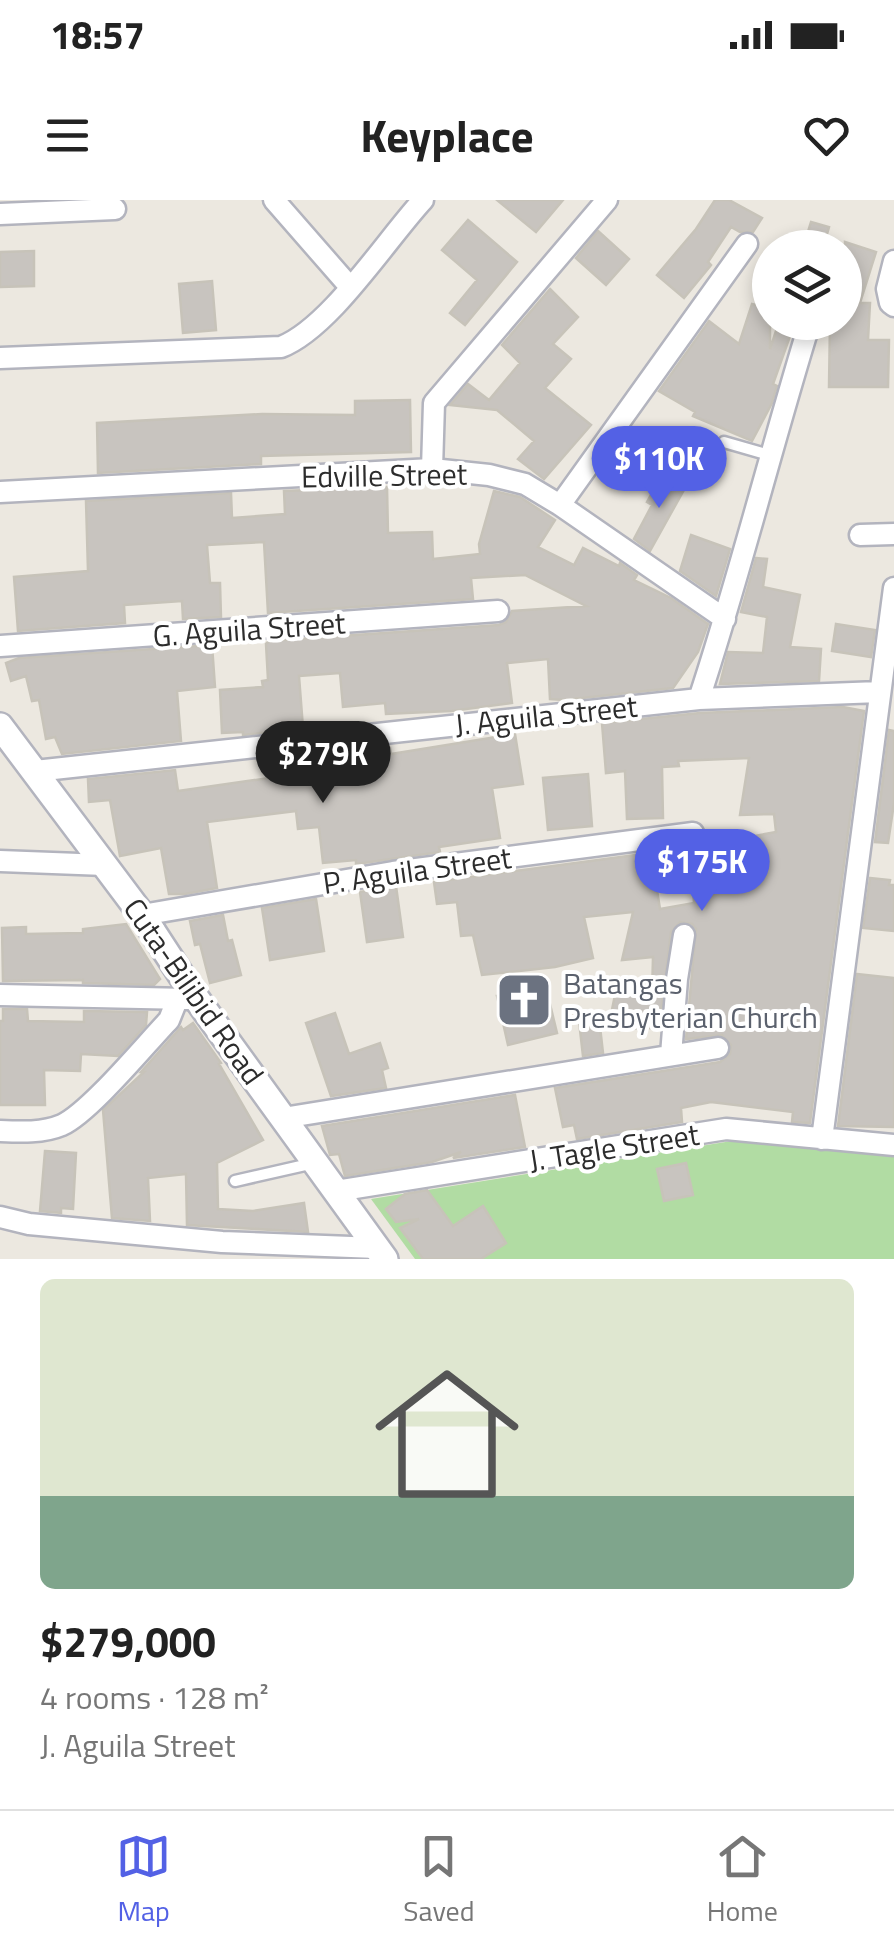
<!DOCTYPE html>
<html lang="en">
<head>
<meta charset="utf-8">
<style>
  :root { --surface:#fff; --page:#f2f2f2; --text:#222; --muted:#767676; --line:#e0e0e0; --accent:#5361e5 }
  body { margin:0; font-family:"Titillium Web",sans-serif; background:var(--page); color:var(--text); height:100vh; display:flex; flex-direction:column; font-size:38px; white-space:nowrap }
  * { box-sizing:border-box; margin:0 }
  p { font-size:32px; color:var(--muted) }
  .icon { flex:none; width:55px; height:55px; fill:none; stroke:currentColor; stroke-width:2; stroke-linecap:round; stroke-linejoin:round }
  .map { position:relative; height:1059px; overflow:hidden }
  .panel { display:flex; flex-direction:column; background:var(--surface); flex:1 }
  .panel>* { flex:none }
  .controls { position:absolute; left:752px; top:30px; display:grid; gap:20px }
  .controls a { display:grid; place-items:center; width:110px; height:110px; border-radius:50%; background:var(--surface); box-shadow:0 5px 15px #0003; font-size:50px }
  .price { position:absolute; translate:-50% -85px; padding:0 22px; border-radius:35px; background:var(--accent); color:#fff; font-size:32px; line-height:65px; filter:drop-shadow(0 2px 5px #0008) }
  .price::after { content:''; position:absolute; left:50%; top:60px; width:30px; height:22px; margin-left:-15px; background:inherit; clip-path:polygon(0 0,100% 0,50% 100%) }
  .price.current { background:#222; color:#fff }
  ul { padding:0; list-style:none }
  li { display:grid; align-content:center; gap:20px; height:530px; padding:0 40px }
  li span { display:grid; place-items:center; height:310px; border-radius:15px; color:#555 }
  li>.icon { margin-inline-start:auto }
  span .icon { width:180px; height:180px; fill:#fffc; stroke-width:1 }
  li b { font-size:42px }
  .status { display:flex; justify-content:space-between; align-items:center; height:70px; padding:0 50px; background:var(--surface); direction:ltr }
  .status svg { height:28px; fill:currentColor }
  header { display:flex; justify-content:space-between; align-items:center; height:130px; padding:0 40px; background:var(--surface); font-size:45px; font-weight:700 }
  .menu { display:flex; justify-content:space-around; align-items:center; height:140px; border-top:2px solid var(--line); background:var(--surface); font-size:28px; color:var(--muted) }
  .menu a { display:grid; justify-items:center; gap:5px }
  .menu .current { color:var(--accent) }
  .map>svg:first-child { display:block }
  .green { fill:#b1dca3 }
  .building { fill:#c8c4bf; stroke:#c7c3b9; stroke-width:2.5 }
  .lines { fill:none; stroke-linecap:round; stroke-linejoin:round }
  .service-casing { stroke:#b3b4be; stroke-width:15 }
  .minor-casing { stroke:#b3b4be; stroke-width:25 }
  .tertiary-casing { stroke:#b3b4be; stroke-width:30 }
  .service { stroke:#fff; stroke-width:10 }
  .minor { stroke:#fff; stroke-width:20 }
  .tertiary { stroke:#fff; stroke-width:25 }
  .labels { text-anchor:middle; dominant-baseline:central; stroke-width:8; stroke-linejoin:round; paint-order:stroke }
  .street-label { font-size:30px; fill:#2c2c2c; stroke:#fff }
  .worship-label { font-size:30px; fill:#5b616d; stroke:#fff; text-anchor:start }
</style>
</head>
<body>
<div class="status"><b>18:57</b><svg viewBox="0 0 49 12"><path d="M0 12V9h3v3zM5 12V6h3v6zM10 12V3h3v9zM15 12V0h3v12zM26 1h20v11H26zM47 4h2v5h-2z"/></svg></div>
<header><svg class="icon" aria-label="menu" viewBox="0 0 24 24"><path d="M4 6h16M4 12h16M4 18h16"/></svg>Keyplace<svg class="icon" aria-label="heart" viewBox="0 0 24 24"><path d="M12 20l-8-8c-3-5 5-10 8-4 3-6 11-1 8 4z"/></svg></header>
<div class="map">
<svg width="894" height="1059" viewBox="0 0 894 1059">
  <rect width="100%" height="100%" fill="#ece8e0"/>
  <path class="green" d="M 738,940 L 894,954 L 894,1059 L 415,1059 L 371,999 Z"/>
  <path class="building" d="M 497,0 L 563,0 L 536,32 Z
    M 715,0 L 729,0 L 762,18 L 753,32 L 740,32 L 731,27 L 708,62 L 711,65 L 684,98 L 657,75 L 696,29 Z
    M 468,20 L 517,62 L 465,125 L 450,113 L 477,80 L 442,50 Z
    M 811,22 L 829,27 L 823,48 L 803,48 Z
    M 598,31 L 629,59 L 606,85 L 576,58 Z
    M 845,42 L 876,52 L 860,103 L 870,103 L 868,140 L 889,140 L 888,187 L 829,187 L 830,122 L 845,122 Z
    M 34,51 L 34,86 L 0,87 L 0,52 Z
    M 212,81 L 216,130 L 183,133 L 179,84 Z
    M 770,81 L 770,149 L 779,122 L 795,122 L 773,184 L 777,186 L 772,203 L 752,241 L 693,216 L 695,212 L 659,191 L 709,121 L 739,144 L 752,104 L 756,105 Z
    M 550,89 L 578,117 L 553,144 L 571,159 L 545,188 L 591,225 L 544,279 L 518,259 L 534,241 L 497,210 L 450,205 L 468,184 L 489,200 L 520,163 L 502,145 Z
    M 410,200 L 411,252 L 261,256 L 261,264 L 98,273 L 97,223 L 262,214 L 355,215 L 355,201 Z
    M 662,275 L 685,288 L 650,351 L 634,339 L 652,305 L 647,302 Z
    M 387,287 L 388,333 L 432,332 L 433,359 L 480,354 L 479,344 L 494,291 L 520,297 L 555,320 L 538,347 L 574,365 L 583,348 L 619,366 L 620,363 L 637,375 L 634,380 L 671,398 L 708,424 L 698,452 L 673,488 L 564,500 L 550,499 L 548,459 L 507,463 L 512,503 L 451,511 L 386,514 L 385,503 L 343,507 L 340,473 L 299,476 L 303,528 L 243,535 L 243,532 L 222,533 L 220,490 L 263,487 L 262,481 L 268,480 L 266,444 L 269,441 L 499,425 L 506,422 L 512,411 L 586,406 L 525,375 L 471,378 L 473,399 L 268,413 L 264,342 L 207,345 L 210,383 L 220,383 L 221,417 L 183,419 L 182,401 L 124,405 L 125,423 L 18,431 L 14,377 L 88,371 L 86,301 L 231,293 L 232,318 L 285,314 L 284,291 Z
    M 691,335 L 730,349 L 716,396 L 680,371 Z
    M 756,358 L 767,359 L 763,387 L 800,395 L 790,447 L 821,449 L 819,481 L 720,484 L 728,452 L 763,453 L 767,417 L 741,412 Z
    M 836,424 L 875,430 L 871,457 L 832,451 Z
    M 212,445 L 215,487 L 177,491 L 181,541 L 62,554 L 55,537 L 46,539 L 39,500 L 32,501 L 26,476 L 11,481 L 6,463 L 19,458 Z
    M 843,507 L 864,511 L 810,923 L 792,922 L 793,912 L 711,902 L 681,908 L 682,922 L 577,939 L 574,925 L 563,927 L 555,888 L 720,862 L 730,854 L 731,845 L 722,835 L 686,839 L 696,729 L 692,724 L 680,722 L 671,732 L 659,828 L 608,829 L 615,795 L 652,795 L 653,757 L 622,760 L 633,712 L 584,717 L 593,758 L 555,767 L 482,775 L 473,735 L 461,736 L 457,702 L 437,704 L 434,682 L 651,653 L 660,709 L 694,703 L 690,648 L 776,632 L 774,614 L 740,615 L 749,558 L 678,561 L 679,566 L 662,567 L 663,618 L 627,619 L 625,571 L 606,573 L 602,523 L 700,513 Z
    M 889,530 L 894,531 L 894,603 L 888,643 L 875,642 Z
    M 515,534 L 523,584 L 492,588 L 500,638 L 439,647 L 440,652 L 356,664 L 356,660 L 323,663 L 319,627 L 298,629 L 296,611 L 207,622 L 217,688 L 185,694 L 169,694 L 161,648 L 120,656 L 110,600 L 89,602 L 88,579 L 175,570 L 178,591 L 269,578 L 312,569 L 311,563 L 390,548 L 391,554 Z
    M 588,574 L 592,626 L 548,630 L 543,578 Z
    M 870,678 L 890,680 L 889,685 L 894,685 L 894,731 L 863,728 Z
    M 396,686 L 403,737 L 367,742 L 360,692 Z
    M 316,699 L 324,751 L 270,760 L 262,708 Z
    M 223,715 L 228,741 L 232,740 L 241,775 L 210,783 L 200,744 L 195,745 L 190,721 Z
    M 126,724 L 160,779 L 154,785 L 83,783 L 83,780 L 3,781 L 2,728 L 26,727 L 26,734 L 83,733 L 83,729 Z
    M 857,774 L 894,778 L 894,927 L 838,926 Z
    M 497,796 L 548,796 L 557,833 L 508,845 Z
    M 3,809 L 27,809 L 28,821 L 84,822 L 84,811 L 147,812 L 146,825 L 118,856 L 81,854 L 80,871 L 44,870 L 45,905 L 0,905 L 0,821 L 3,821 Z
    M 335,813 L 349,854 L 380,843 L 388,868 L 382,870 L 386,888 L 331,896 L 306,823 Z
    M 599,818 L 603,853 L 583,856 L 579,821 Z
    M 193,823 L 221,863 L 219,864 L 263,940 L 217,963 L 218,1009 L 253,1011 L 304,1003 L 308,1032 L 187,1025 L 186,974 L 148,978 L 150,1021 L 112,1018 L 103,910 L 144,872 L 141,872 L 181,827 L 183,830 Z
    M 515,895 L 525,947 L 453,958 L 461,952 L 432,962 L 345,976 L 339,954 L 330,955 L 322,926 Z
    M 45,951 L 76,953 L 73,1009 L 61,1008 L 61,1013 L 40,1011 Z
    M 686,963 L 693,995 L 664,1001 L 657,969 Z
    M 427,990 L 453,1026 L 483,1006 L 506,1043 L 481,1059 L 423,1059 L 400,1028 L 419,1019 L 396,1022 L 386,1009 L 405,994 Z"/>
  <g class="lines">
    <g class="service-casing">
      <path id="service" d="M 724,242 L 769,255
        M 235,981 L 314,963"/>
    </g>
    <g class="minor-casing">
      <path id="minor" d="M 274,0 L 350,87
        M 0,14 L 115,9
        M 894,61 L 887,89 L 890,103 L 894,106
        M 0,158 L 281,147 C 330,128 386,40 423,0
        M 432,269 L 434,203 L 607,0
        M 0,292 L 432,269 L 489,275 L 525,284 L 560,305 L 725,419
        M 560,305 L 747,44
        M 860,335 L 894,334
        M 0,446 L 498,411
        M 699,499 C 740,375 771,248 810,122
        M 35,571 L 699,499 L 879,492
        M 0,661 L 105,665
        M 142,715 L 393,672 L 693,633
        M 0,795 L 188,799
        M 671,855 L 677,779 L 684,735
        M 283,918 L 718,848
        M 0,931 C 21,932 43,933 62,925 C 90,912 145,845 169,820 L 177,800
        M 822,939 L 894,388
        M 336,991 L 726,929 L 894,945
        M 0,1017 L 29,1024 L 222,1042 L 377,1048"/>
    </g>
    <g class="tertiary-casing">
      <path id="tertiary" d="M 0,526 L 142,715 L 196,798 L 385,1059"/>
    </g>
    <use href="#service" class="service"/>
    <use href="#minor" class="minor"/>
    <use href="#tertiary" class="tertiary"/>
  </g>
  <defs>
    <g id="church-square" transform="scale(2.875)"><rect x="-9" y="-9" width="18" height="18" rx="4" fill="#6b7280" stroke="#fff"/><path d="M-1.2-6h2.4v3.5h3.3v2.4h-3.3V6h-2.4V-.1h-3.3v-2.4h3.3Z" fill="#fff"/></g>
  </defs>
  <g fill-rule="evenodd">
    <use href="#church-square" x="524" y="800"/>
  </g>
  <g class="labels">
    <g class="street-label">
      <text transform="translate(384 275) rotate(-1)">Edville Street</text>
      <text transform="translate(249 429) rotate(-4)">G. Aguila Street</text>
      <text transform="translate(546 515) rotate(-6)">J. Aguila Street</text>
      <text transform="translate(417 670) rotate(-8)">P. Aguila Street</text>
      <text transform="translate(194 791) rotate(55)">Cuta-Bilibid Road</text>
      <text transform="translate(614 947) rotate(-9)">J. Tagle Street</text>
    </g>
    <g class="worship-label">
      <text x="563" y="783">Batangas<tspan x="563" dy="34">Presbyterian Church</tspan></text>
    </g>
  </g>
</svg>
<div class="controls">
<a><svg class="icon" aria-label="layers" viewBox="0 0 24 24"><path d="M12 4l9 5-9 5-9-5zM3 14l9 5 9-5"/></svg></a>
</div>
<b class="price" style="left:659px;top:311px">$110K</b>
<b class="price current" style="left:323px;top:606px">$279K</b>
<b class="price" style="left:702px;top:714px">$175K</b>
</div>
<section class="panel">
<ul>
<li><span style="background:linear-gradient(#dfe7d0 70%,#7fa58c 0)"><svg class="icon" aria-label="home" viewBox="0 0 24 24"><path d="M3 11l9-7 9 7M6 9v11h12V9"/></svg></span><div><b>$279,000</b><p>4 rooms · 128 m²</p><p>J. Aguila Street</p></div></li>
</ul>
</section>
<nav class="menu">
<a class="current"><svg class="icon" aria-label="map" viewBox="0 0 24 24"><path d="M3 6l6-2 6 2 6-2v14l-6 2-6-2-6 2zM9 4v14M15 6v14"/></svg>Map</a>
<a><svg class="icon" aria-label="saved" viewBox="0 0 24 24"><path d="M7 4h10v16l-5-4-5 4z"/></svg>Saved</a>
<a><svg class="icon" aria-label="home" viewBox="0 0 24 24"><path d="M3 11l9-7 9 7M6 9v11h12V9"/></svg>Home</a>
</nav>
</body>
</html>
